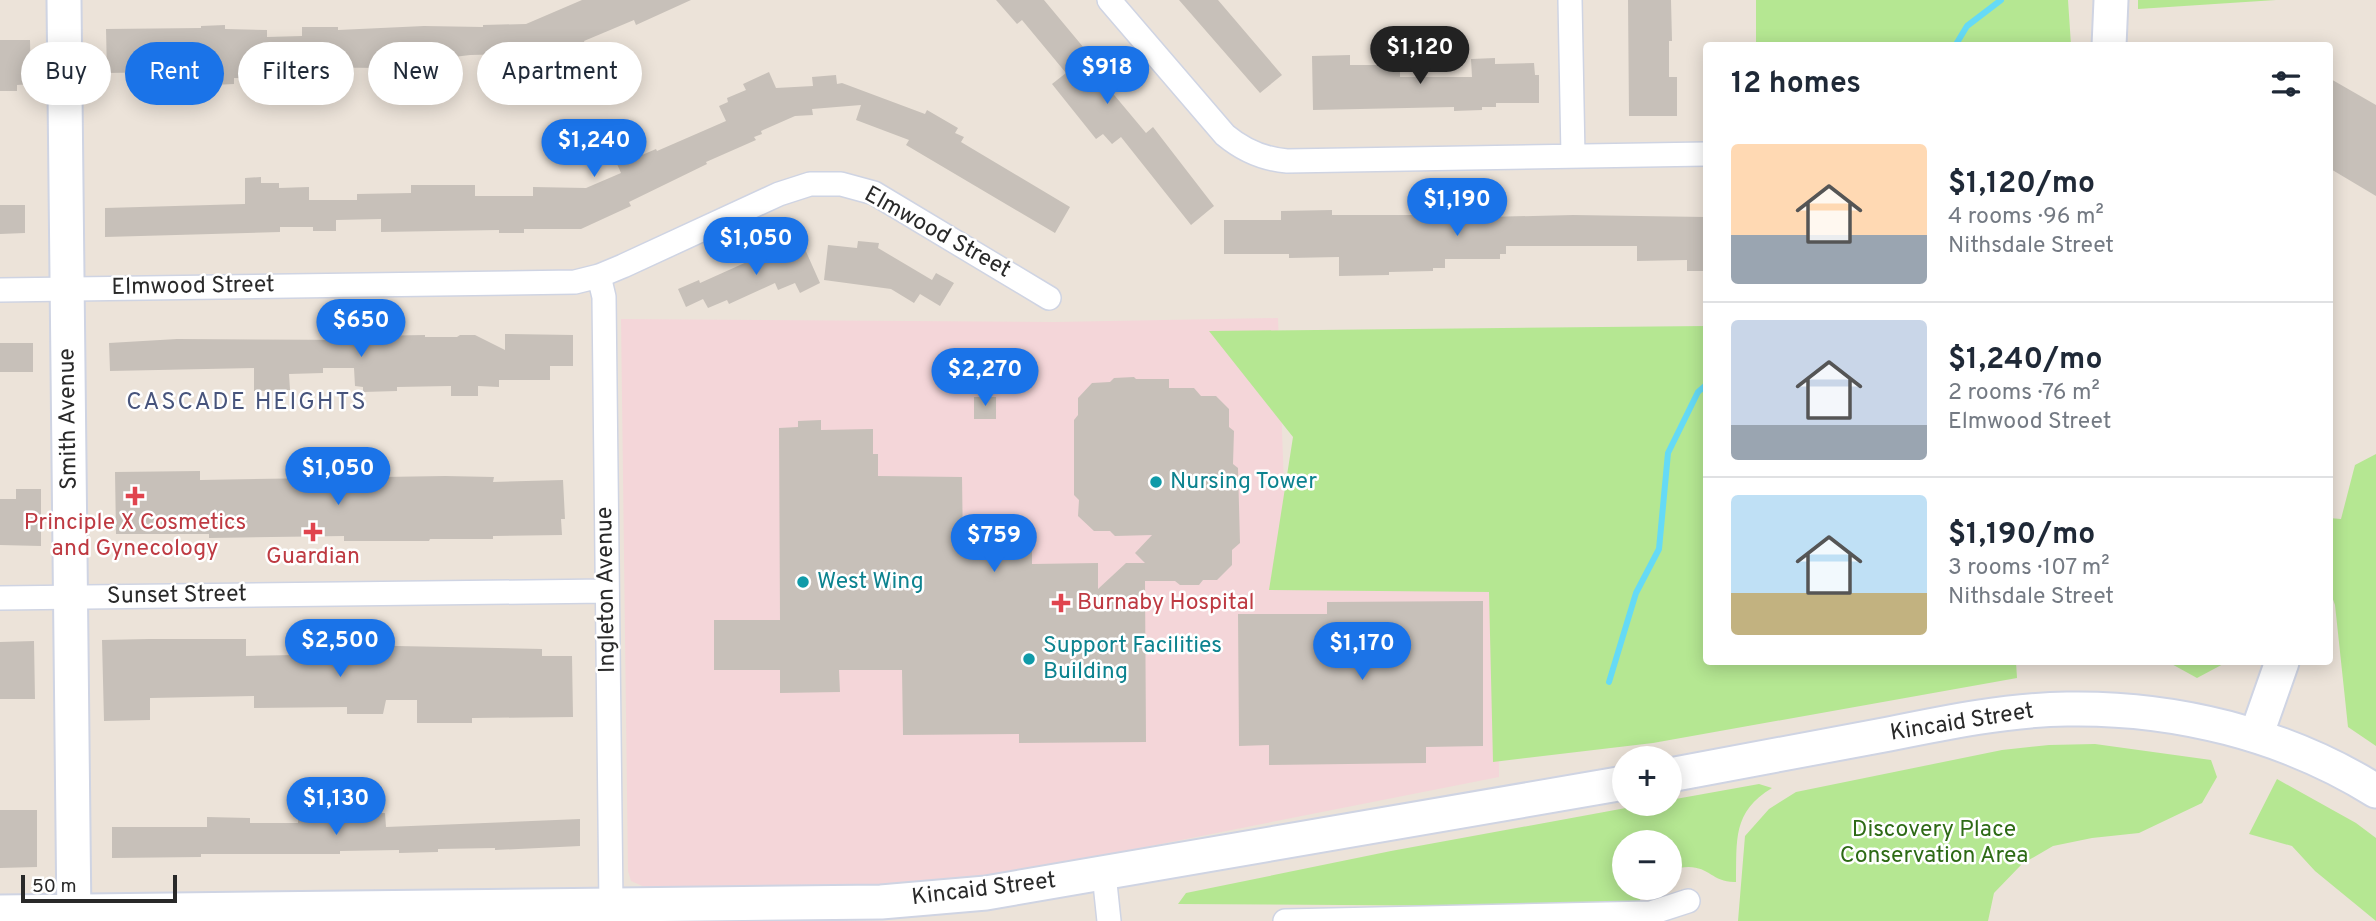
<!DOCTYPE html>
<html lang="en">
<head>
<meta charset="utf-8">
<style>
  :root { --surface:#fff; --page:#f2f2f3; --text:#1f2937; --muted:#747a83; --line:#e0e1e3; --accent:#1a73e8 }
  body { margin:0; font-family:Overpass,sans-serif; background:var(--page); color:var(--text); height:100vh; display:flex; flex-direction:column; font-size:26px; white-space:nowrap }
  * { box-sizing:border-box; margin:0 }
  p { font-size:23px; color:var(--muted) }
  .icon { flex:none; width:38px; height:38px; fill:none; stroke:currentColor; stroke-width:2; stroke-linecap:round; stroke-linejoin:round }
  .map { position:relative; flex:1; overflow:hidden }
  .drawer { position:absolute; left:1703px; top:42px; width:630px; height:623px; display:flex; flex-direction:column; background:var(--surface); border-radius:7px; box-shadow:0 4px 18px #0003 }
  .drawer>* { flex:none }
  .hud { position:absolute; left:21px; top:42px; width:665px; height:63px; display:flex; gap:14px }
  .controls { position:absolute; left:1612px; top:746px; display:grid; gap:14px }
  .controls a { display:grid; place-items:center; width:70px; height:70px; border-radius:50%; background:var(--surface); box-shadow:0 4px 18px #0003; font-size:35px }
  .scale { position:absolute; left:21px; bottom:18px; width:156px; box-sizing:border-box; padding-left:7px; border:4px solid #292929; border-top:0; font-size:19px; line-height:24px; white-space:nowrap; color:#292929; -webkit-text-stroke:5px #fff; paint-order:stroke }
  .price { position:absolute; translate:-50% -60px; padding:0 16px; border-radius:24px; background:var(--accent); color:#fff; font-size:23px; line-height:46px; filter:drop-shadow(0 2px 4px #0008) }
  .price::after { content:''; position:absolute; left:50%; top:42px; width:21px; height:16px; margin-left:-10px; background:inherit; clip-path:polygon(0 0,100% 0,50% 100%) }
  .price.selected { background:#222; color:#fff }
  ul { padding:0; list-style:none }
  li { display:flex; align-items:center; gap:21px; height:175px; padding:0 28px }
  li+li { border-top:2px solid var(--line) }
  li span { display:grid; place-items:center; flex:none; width:196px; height:140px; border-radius:7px; color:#555 }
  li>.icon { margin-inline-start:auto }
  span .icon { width:84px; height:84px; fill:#fffc; stroke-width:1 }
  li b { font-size:30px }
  h2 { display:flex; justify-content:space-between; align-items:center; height:84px; padding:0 28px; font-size:30px }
  .chip { padding:0 24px; border-radius:32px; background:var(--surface); box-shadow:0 4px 18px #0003; font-size:24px; line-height:63px }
  .chip.selected { background:var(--accent); color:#fff }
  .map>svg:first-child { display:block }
  .medical { fill:#f4d6d9 }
  .green { fill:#b5e792 }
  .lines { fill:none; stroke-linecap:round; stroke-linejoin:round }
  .stream { stroke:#65daf6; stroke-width:6 }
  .building { fill:#c7c0b9 }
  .street-casing { stroke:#cfd4e3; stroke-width:26 }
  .secondary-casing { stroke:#cfd4e3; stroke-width:37 }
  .street { stroke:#fff; stroke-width:23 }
  .secondary { stroke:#fff; stroke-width:33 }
  .culture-dot { fill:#0f9aa8; stroke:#fff; stroke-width:2.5 }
  .health-dot { fill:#e0444e; stroke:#fff; stroke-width:2.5 }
  .labels { text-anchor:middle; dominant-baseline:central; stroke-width:5; stroke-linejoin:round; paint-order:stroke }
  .street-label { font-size:23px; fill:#292929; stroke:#fff }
  .culture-label { font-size:23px; fill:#0d838f; stroke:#fff; text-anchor:start }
  .health-label { font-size:23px; fill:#be3a42; stroke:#fff }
  .park-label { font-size:23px; fill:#2d6a15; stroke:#fff }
  .neighbourhood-label { font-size:24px; letter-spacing:2px; fill:#47547c; stroke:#fff }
</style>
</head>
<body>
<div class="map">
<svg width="2376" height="921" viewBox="0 0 2376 921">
  <rect width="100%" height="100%" fill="#ece3d9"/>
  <path class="medical" d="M 1278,318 L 1287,571 L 1497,574 L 1499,777 L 1070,862 L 970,878 L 873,885 L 647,888 L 631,881 L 628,871 L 621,319 L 1055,322 Z"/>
  <path class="green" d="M 1756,0 L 2068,0 L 2071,45 L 1756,45 Z
    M 2138,0 L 2276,0 L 2138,9 Z
    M 1706,326 L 1706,662 L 2016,662 L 2017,678 L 1653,743 L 1493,762 L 1489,592 L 1269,590 L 1293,437 L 1209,331 Z
    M 2376,454 L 2376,746 L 2348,727 L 2335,605 L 2329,588 L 2329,518 L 2341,519 L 2355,465 Z
    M 2168,662 L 2227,662 L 2197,678 Z
    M 2095,744 L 2211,760 L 2217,777 L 2202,803 L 2139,833 L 2092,838 L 2053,846 L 2022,864 L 1994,893 L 1988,921 L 1738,921 L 1745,836 L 1769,809 L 1796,792 L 2002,750 L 2049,745 Z
    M 2277,779 L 2356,823 L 2376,838 L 2376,921 L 2315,871 L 2292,846 L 2249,834 Z
    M 1759,784 L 1772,788 C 1732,812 1737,840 1736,882 C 1707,883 1710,859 1670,870 L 1670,842 L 1624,842 L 1624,887 L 1646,887 L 1640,900 L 1639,907 L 1178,904 L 1186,893 L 1391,851 L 1653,803 L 1670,803 L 1670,800 Z"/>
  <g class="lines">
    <path class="stream" d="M 1955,46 L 1967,26 L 2001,0
      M 1609,682 L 1636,593 L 1659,549 L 1668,453 L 1698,392 L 1706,385"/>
  </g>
  <path class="building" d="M 582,0 L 691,0 L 636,25 L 634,20 L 584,41 L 587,49 L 564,59 L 560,51 L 548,57 L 546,53 L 470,55 L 454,57 L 454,60 L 435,61 L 435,57 L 397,58 L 397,60 L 382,60 L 382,68 L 287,67 L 287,79 L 234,78 L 234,84 L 213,85 L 213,81 L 167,82 L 167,72 L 107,73 L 106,29 L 201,28 L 201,26 L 225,25 L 225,29 L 267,30 L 267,37 L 302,36 L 302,27 L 338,27 L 338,30 L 424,26 L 483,27 L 483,25 L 526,24 Z
    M 996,0 L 1044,0 L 1109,78 L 1110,90 L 1146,133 L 1153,127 L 1214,206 L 1191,225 L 1121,137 L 1112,144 L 1103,134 L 1096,139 L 1052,84 L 1066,73 L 1022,20 L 1017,24 Z
    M 1179,0 L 1218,0 L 1282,75 L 1260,93 Z
    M 1628,0 L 1671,0 L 1672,41 L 1669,41 L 1669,77 L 1677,77 L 1677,116 L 1629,116 Z
    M 0,40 L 30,40 L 31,84 L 17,85 L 17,91 L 0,91 Z
    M 1350,55 L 1350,65 L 1380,65 L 1380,68 L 1400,68 L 1400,77 L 1472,77 L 1471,59 L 1495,58 L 1495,64 L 1534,63 L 1535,75 L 1539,75 L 1539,103 L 1496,103 L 1496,107 L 1482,107 L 1482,110 L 1454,111 L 1454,107 L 1313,110 L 1312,56 Z
    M 769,72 L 776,88 L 813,86 L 812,77 L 836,75 L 837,84 L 842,83 L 925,114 L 927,110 L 958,128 L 955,133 L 964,137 L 961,142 L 1070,207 L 1055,233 L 906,145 L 909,140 L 856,120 L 861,105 L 812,109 L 813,115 L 795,116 L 761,131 L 762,134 L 754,137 L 756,140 L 706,162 L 707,164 L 629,202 L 631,206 L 581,229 L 524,229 L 524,233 L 499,233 L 499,230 L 381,232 L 381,219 L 336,220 L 336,231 L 313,231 L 313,227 L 280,227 L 280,232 L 105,237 L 105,208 L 245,204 L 245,178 L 261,177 L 261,183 L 279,183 L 279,188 L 309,187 L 309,200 L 357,200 L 357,194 L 411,193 L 411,185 L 475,185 L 475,196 L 533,196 L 533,187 L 586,188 L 621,173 L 617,164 L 641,153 L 642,155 L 656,149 L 657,151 L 726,121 L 719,106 L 728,102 L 727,98 L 746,90 L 743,84 Z
    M 2329,78 L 2376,105 L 2376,196 L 2329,168 Z
    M 0,205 L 25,205 L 25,233 L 0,234 Z
    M 1332,210 L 1332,215 L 1444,215 L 1444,218 L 1573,215 L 1706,217 L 1706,271 L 1687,271 L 1687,260 L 1637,261 L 1637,246 L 1506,246 L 1506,254 L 1500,254 L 1500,259 L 1445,259 L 1445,268 L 1433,268 L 1433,271 L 1389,272 L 1389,275 L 1339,276 L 1339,257 L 1289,258 L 1289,254 L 1224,254 L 1224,220 L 1281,220 L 1281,211 Z
    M 800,238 L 820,283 L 800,293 L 795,283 L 778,290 L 775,283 L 729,304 L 727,300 L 708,308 L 703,299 L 686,307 L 678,289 L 699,280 L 700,283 Z
    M 858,241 L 879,243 L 878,248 L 932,280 L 936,273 L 954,283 L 940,306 L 920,294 L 914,303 L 891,289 L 824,280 L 828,245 L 857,248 Z
    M 505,334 L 573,335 L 573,366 L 550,366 L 550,380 L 499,380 L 499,387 L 478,386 L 478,396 L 451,396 L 451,386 L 397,387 L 397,391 L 363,392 L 363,387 L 355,386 L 354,368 L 323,368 L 323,373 L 289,374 L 290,390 L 254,391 L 254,368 L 110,371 L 109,343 L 177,339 L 365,340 L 365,336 L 425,335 L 425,337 L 457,337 L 460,335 L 475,335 L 505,350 Z
    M 0,343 L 33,343 L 33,372 L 0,372 Z
    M 1134,377 L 1136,379 L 1169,379 L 1169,388 L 1194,388 L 1201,396 L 1216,396 L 1229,409 L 1229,427 L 1234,431 L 1233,464 L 1238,468 L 1240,543 L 1232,550 L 1232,565 L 1217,580 L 1203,580 L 1199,585 L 1180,585 L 1175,581 L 1145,581 L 1146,742 L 1019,743 L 1019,734 L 903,735 L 902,670 L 839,670 L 840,692 L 780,693 L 780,670 L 714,670 L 714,620 L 780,620 L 779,428 L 798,427 L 798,421 L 821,420 L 821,430 L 873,429 L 873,454 L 878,454 L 878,476 L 962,477 L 963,549 L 1032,548 L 1032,564 L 1098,563 L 1098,589 L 1126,563 L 1145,563 L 1135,553 L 1152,535 L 1115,536 L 1110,531 L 1094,531 L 1078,516 L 1079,500 L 1074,495 L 1074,420 L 1078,415 L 1078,398 L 1092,383 L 1110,382 L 1114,378 Z
    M 974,397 L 996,397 L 996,419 L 974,419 Z
    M 200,471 L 200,480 L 445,476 L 494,477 L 493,482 L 563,480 L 565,519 L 561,519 L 562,535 L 493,536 L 493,539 L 430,539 L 429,541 L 344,541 L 344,536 L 209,538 L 209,534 L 116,534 L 115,472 Z
    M 16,489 L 41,489 L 41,546 L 0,545 L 0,499 L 16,499 Z
    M 1483,601 L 1483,746 L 1426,747 L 1426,763 L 1269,765 L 1269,745 L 1239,746 L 1238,614 L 1327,614 L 1327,602 Z
    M 149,639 L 246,639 L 246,656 L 347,654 L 347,645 L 542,649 L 542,656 L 572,656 L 573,717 L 472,718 L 472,723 L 417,723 L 417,700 L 386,700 L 383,714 L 347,714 L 347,707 L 254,708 L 254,696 L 150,698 L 150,720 L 104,721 L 102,640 Z
    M 34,641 L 35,699 L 0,699 L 0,642 Z
    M 0,810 L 37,810 L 37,867 L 0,868 Z
    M 358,810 L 376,810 L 376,813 L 385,813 L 386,827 L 580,819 L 580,846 L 495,850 L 495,848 L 438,849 L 438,852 L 399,853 L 399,850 L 340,851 L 340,854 L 201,854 L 201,857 L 112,858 L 112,827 L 207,827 L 207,817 L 250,818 L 250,823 L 298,823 L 298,815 L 358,816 Z"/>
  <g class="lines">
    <g class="street-casing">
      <path id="street" d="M 1109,0 L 1225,135 C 1243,150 1262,159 1287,161 L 1706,154
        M 1570,0 L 1573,156
        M 599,276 L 604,297 L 611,905
        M 0,290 L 575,282 L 599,276 L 623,266 L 779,194 L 810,184 L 841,184 L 874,193 L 1049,298
        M 0,598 L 606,591
        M 1104,874 L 1109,921
        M 1285,921 L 1651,913 L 1688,901"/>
    </g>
    <g class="secondary-casing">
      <path id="secondary" d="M 64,0 L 74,921
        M 2109,46 L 2111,0
        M 2256,736 L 2282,662
        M 1670,775 C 1743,762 1816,748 1889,734 C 1948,722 2007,710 2067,709 C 2174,707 2285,734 2376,791
        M 0,912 L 881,902 L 986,893 L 1624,783"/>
    </g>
    <use href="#street" class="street"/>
    <use href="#secondary" class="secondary"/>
  </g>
  <g class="culture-dot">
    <circle cx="1156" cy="482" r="7"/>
    <circle cx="803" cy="582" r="7"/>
    <circle cx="1029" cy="659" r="7"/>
  </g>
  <g class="health-dot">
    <path d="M131.5 485.5h7v7h7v7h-7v7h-7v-7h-7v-7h7z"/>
    <path d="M309.5 521.5h7v7h7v7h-7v7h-7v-7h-7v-7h7z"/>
    <path d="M1057.5 592.5h7v7h7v7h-7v7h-7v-7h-7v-7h7z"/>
  </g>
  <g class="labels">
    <g class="street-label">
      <text transform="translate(937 233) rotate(29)">Elmwood Street</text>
      <text transform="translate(193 287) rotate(-1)">Elmwood Street</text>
      <text transform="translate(69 419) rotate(-91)">Smith Avenue</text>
      <text transform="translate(607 590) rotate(-91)">Ingleton Avenue</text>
      <text transform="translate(177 596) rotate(-1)">Sunset Street</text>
      <text transform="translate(1962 723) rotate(-9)">Kincaid Street</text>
      <text transform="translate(984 890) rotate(-7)">Kincaid Street</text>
    </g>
    <g class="culture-label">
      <text x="1170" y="482">Nursing Tower</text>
      <text x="817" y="582">West Wing</text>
      <text x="1043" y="646">Support Facilities<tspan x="1043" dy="26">Building</tspan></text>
    </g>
    <g class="health-label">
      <text x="135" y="523">Principle X Cosmetics<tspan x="135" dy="26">and Gynecology</tspan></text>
      <text x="313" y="557">Guardian</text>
      <text x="1077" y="603" text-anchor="start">Burnaby Hospital</text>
    </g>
    <g class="park-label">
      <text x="1934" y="830">Discovery Place<tspan x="1934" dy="26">Conservation Area</tspan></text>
    </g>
    <g class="neighbourhood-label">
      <text x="247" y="403">CASCADE HEIGHTS</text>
    </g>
  </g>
</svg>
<div class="controls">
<a>+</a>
<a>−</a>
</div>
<div class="scale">50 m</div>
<b class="price selected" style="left:1420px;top:86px">$1,120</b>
<b class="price" style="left:1107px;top:106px">$918</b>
<b class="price" style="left:594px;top:179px">$1,240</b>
<b class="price" style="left:1457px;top:238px">$1,190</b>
<b class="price" style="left:756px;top:277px">$1,050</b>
<b class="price" style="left:361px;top:359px">$650</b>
<b class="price" style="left:985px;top:408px">$2,270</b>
<b class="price" style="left:338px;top:507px">$1,050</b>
<b class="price" style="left:994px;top:574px">$759</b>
<b class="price" style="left:340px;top:679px">$2,500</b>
<b class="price" style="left:1362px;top:682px">$1,170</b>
<b class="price" style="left:336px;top:837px">$1,130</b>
<div class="hud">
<a class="chip">Buy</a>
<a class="chip selected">Rent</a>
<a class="chip">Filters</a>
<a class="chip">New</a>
<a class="chip">Apartment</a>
</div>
<section class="drawer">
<h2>12 homes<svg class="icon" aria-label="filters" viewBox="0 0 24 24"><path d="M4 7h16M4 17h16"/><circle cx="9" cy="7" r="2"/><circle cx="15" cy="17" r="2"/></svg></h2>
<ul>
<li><span style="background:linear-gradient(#ffd9b3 65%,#9aa5b1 0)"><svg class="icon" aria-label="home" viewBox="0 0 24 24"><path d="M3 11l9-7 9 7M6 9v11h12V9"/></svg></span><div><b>$1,120/mo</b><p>4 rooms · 96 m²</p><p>Nithsdale Street</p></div></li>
<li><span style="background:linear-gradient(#c9d6e8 75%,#9aa5b1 0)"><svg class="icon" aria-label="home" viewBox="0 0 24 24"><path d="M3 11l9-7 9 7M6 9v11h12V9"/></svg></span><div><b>$1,240/mo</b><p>2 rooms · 76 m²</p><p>Elmwood Street</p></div></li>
<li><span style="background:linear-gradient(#bfe0f5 70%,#c2b280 0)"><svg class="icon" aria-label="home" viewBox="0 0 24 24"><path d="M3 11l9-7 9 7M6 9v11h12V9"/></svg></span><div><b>$1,190/mo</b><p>3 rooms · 107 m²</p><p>Nithsdale Street</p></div></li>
</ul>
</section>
</div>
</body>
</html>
